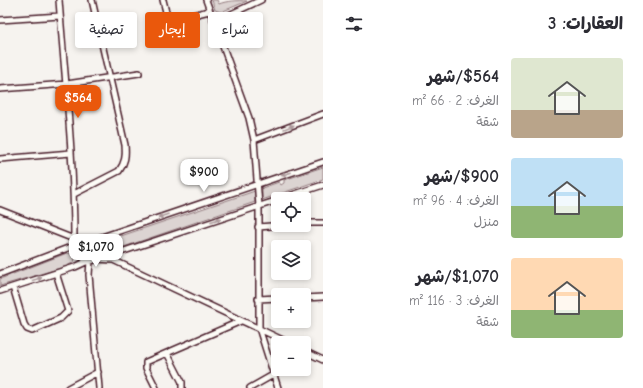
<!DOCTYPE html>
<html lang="ar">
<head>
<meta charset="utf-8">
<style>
  :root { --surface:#fff; --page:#f2f2f3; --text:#2b2b33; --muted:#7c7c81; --accent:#ea580c }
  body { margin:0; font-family:"Comic Neue","Playpen Sans Arabic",sans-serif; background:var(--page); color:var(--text); direction:rtl; height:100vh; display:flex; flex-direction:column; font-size:15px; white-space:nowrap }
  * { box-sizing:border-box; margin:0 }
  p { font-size:13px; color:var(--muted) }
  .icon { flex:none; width:22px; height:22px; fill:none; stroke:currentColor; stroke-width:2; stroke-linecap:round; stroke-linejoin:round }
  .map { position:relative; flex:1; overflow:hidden; direction:ltr }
  .details { display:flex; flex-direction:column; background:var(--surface); width:320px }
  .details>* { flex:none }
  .guide { position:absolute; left:12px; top:12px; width:251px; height:36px; direction:rtl; display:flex; gap:8px }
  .controls { position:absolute; left:271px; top:192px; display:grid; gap:8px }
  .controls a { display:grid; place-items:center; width:40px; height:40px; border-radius:4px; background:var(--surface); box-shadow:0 2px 6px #0003; font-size:20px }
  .price { position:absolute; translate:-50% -34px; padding:0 9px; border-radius:8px; background:#fff; color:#222; font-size:13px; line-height:26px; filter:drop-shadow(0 1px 2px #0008) }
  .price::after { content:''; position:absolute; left:50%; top:24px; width:12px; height:9px; margin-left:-6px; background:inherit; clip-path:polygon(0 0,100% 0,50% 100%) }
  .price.active { background:var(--accent); color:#fff }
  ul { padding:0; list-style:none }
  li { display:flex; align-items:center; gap:12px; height:100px; padding:0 20px }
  li span { display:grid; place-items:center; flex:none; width:112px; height:80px; border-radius:4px; color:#555 }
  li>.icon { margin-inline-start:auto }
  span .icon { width:48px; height:48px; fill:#fffc; stroke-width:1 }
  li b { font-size:17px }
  h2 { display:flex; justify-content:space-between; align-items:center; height:48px; padding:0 20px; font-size:17px }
  .pill { padding:0 14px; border-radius:4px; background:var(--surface); box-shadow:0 2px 6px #0003; font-size:14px; line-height:36px }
  .pill.active { background:var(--accent); color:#fff }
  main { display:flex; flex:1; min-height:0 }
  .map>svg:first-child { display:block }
  .green { fill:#dcd4d2; stroke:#937a7e }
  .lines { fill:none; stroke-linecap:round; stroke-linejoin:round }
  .street-casing { stroke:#4a1f2b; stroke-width:8 }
  .street { stroke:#fdfcf7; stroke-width:5 }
  .oneway { fill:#ac999b }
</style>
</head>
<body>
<main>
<section class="details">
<h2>العقارات: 3<svg class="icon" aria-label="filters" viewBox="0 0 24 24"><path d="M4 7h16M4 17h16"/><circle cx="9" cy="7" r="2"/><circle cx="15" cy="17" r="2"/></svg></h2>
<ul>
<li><span style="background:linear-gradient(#dfe7d0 65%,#b9a48a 0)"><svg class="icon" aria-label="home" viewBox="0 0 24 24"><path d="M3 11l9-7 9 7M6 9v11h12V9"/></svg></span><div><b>$564/شهر</b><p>الغرف: 2 · 66 m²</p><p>شقة</p></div></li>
<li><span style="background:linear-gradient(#bfe0f5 60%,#8fb573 0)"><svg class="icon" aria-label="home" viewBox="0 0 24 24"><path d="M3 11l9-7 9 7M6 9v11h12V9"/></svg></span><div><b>$900/شهر</b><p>الغرف: 4 · 96 m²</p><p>منزل</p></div></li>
<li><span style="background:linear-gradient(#ffd9b3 65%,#8fb573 0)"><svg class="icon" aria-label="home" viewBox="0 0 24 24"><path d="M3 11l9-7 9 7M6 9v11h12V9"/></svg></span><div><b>$1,070/شهر</b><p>الغرف: 3 · 116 m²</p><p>شقة</p></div></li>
</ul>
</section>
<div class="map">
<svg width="323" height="388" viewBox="0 0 323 388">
  <rect width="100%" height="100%" fill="#f6f3ef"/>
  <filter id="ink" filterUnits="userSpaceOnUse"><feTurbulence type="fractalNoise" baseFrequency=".025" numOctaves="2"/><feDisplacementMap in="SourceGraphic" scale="8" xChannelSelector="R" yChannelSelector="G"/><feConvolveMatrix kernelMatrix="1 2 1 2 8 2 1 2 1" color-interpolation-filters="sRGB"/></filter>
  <g filter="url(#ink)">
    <path class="green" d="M 212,0 L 217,0 L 219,4 C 226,1 238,0 247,1 L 221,12 L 215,10 Z
      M 323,167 L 323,179 L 262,200 L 262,188 L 279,182 L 281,185 L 284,183 L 284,180 Z
      M 255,191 L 255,202 L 106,253 L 102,248 L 103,242 Z
      M 67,253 L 71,254 L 75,259 L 74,262 L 67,266 L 0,286 L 0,279 Z"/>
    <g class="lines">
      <g class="street-casing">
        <path id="street" d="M 59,0 C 65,80 74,158 74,238
          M 163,0 L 167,16 L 173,20 L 209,11
          M 206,0 L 249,118 L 254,140 L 259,206 L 259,328 L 278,388
          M 0,20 L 60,16
          M 214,22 L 261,0
          M 0,89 L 67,84 L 139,73
          M 254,140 L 323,114
          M 0,159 L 71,153
          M 74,194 L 119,171 C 125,163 126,156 125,145 L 92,0
          M 280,199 L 323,185
          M 0,210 L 84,243
          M 304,223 L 323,223
          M 258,227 L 284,225
          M 90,241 L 323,162
          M80 251a10 10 0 1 1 20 0a10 10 0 1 1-20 0Z
          M 99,256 L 115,254 L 278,200
          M 96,259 L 113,260 L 289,343
          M 90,261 L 89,275 L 99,388
          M 0,274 L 68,248 L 82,245
          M 13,287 L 24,324 L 27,329 L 32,331 L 61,318 L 68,311 L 56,273
          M 0,291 L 75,267 L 88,261
          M 304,298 L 323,297
          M 258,299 L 278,298
          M 304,351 L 323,360
          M 167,353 L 182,382 L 182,388
          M 68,388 L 98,372
          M 156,388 L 146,368 L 146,362 L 241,321
          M 250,388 L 273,375"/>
      </g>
      <use href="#street" class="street"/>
    </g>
    <defs><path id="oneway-solid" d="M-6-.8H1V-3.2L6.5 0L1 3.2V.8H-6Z"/></defs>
    <g class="oneway">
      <use href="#oneway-solid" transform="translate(289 127) rotate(-21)"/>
      <use href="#oneway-solid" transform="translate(286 174) rotate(162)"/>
      <use href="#oneway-solid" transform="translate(163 216) rotate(161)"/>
      <use href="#oneway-solid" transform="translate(216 220) rotate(-18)"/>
      <use href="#oneway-solid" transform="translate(37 279) rotate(-18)"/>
    </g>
  </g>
</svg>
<div class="controls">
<a><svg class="icon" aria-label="locate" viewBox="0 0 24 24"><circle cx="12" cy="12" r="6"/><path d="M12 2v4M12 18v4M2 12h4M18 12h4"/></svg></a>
<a><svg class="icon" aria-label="layers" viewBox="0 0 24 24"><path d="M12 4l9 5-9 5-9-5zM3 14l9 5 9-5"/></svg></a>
<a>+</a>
<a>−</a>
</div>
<b class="price active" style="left:78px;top:119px">$564</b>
<b class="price" style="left:204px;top:193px">$900</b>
<b class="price" style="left:96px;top:268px">$1,070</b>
<div class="guide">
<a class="pill">شراء</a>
<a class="pill active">إيجار</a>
<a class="pill">تصفية</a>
</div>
</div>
</main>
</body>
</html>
